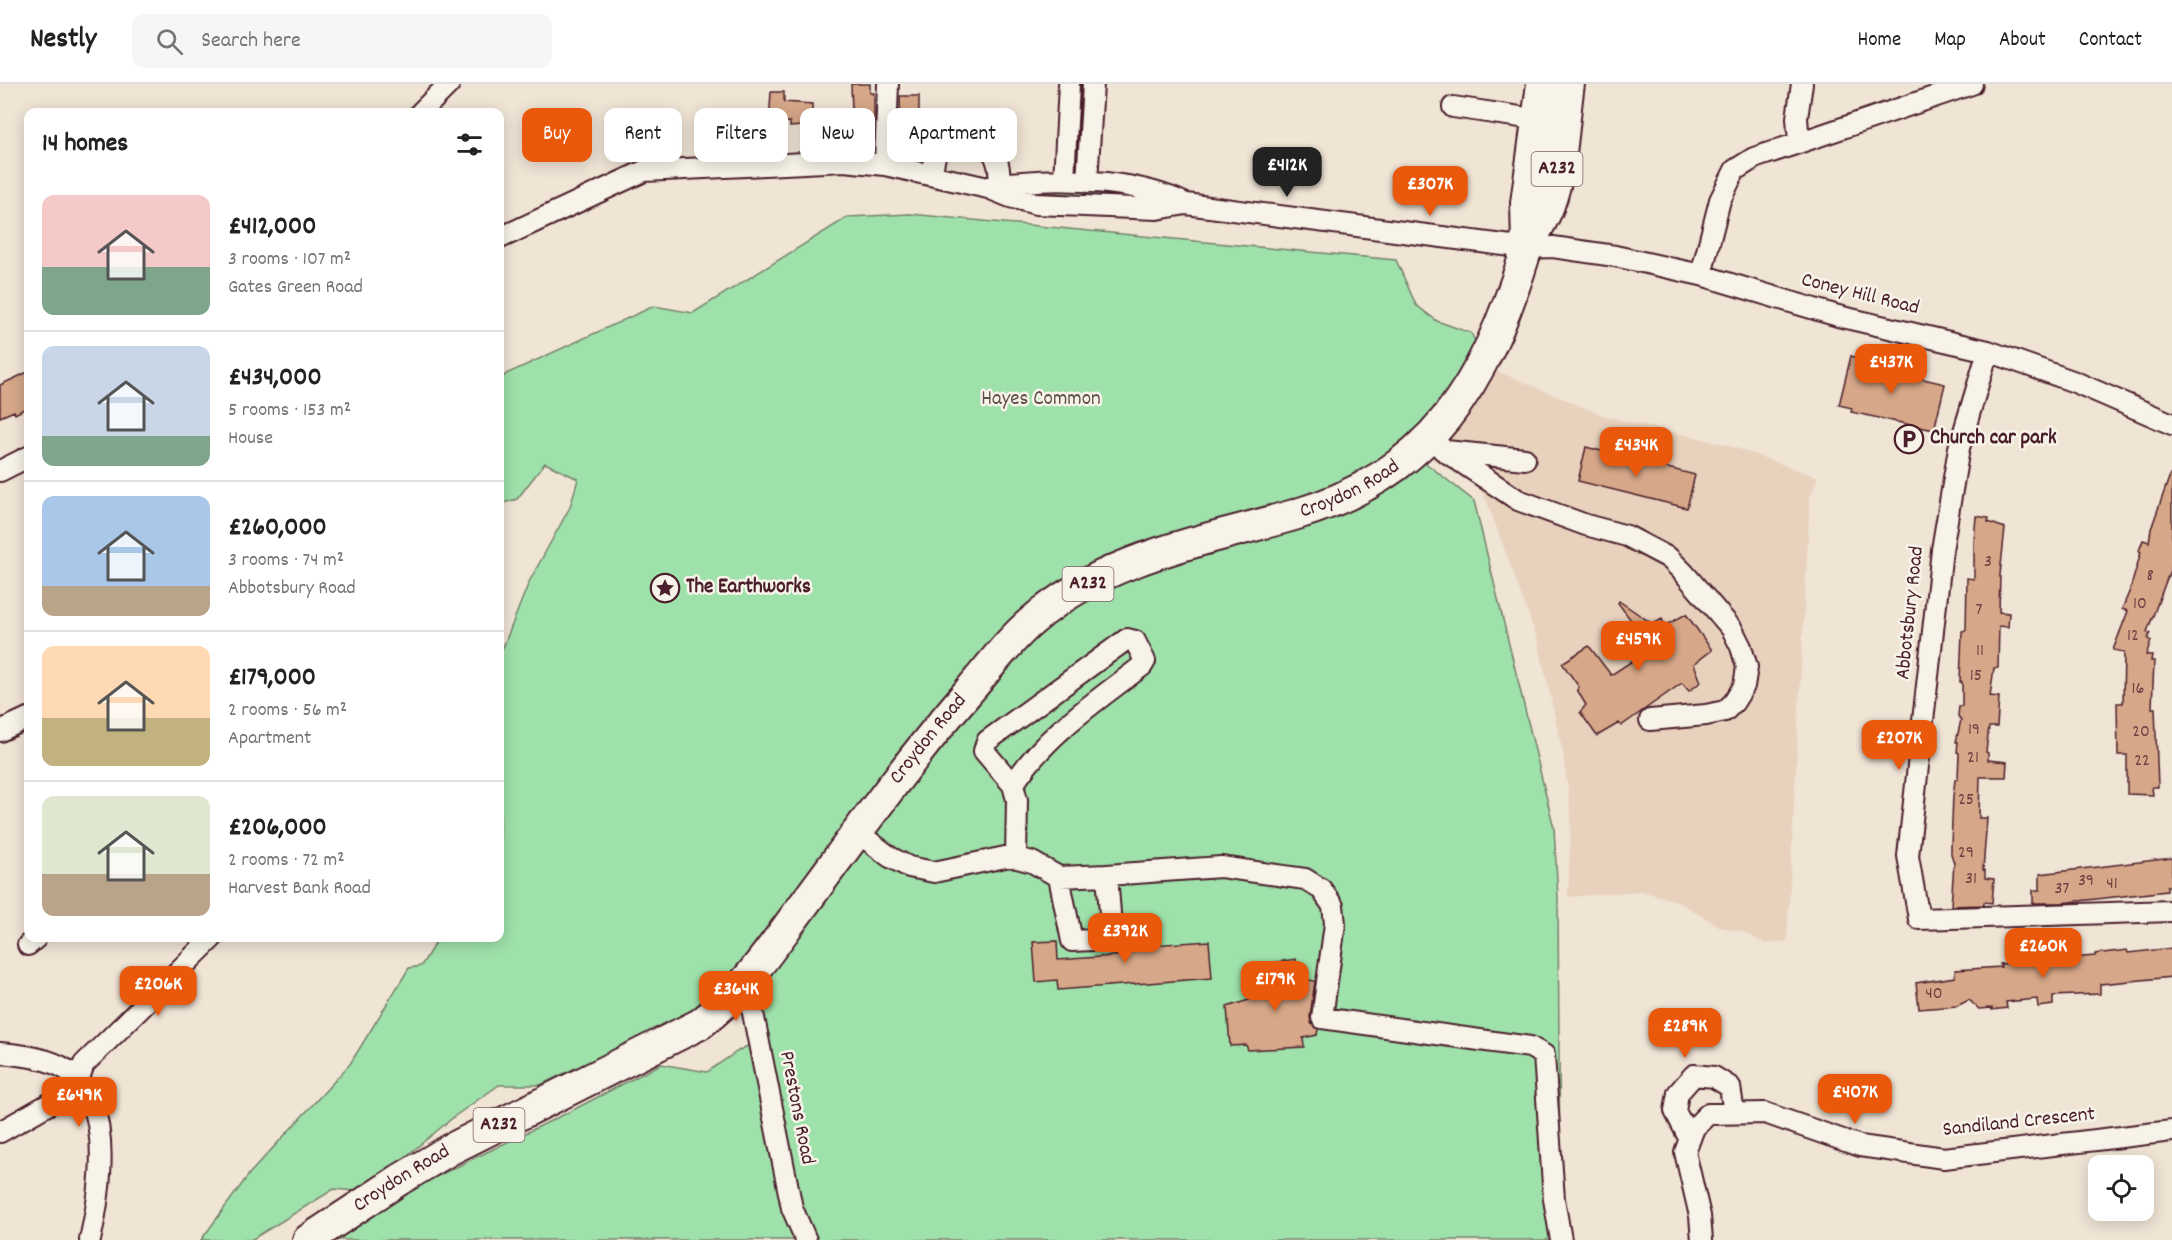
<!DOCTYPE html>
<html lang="en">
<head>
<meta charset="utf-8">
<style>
  :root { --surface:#fff; --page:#f6f6f6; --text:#222; --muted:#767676; --line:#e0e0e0; --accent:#ea580c }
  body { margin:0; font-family:Dekko,sans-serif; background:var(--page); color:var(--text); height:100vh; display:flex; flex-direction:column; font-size:22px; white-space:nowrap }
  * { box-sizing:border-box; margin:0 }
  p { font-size:20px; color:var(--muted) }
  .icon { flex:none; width:33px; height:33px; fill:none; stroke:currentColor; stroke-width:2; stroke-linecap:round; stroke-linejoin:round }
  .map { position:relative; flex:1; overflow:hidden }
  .details { position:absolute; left:24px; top:24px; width:480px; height:834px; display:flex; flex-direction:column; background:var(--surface); border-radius:12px; box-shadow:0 3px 15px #0003 }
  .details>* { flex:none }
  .hud { position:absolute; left:522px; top:24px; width:570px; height:54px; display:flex; gap:12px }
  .controls { position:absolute; left:2088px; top:1071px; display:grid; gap:12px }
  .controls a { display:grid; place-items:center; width:66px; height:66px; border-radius:12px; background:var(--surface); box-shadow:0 3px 15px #0003; font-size:30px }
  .price { position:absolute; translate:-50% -51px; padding:0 14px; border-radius:12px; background:var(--accent); color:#fff; font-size:20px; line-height:39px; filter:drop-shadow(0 2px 3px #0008) }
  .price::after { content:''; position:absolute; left:50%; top:36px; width:18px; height:14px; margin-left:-9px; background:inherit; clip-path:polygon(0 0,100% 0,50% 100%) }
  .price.on { background:#222; color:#fff }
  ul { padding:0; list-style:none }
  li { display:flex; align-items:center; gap:18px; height:150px; padding:0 18px }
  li+li { border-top:2px solid var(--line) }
  li span { display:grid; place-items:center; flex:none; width:168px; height:120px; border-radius:12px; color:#555 }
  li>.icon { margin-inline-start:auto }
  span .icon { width:72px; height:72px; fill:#fffc; stroke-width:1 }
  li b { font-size:26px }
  h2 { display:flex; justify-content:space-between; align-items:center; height:72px; padding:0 18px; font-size:26px }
  .pill { padding:0 21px; border-radius:12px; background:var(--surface); box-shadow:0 3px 15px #0003; font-size:21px; line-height:54px }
  .pill.on { background:var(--accent); color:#fff }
  header { display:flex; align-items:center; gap:36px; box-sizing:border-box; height:84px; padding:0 30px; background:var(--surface); border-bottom:2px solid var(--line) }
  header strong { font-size:28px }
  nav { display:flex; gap:33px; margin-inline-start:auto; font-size:21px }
  .search { width:420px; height:54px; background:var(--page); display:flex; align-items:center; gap:15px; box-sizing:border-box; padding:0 21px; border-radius:12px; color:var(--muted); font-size:22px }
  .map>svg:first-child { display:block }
  .built { fill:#e8d2be }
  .green { fill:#9fe1ab; stroke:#74806b; stroke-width:1.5 }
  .building { fill:#d6a788; stroke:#4a1f2b; stroke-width:1.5 }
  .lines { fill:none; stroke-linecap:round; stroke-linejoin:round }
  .minor-casing { stroke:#4a1f2b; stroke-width:24 }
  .highway-casing { stroke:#4a1f2b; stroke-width:34 }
  .minor { stroke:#f7f3e8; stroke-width:20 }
  .highway { stroke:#f7f3e8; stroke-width:30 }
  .labels { text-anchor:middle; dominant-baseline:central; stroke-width:5; stroke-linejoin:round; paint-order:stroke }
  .number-label { font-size:18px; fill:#6d4142 }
  .shield { fill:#f7f3e8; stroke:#7e5f64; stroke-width:1.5 }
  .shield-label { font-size:20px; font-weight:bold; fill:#4a1f2b }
  .street-label { font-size:21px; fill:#4a1f2b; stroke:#f7f3e8 }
  .park-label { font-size:21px; fill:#5f504b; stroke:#f7f3e8 }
  .poi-label { font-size:21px; font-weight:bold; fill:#4a1f2b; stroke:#f7f3e8; text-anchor:start }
</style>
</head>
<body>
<header>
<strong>Nestly</strong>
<div class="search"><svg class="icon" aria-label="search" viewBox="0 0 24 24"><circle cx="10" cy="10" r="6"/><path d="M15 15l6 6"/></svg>Search here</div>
<nav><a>Home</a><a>Map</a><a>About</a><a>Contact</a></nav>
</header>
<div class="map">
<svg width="2172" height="1156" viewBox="0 0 2172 1156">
  <rect width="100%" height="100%" fill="#f0e4d5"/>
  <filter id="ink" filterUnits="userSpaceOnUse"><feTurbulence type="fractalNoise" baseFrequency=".0167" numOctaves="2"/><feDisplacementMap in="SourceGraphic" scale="12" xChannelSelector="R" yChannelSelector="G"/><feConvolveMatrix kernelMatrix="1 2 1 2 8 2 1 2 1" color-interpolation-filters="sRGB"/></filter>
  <g filter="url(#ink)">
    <path class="built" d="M 1487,283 L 1605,332 L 1728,361 L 1818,393 L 1810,413 L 1787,857 L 1765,860 L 1744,848 L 1721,843 L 1677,817 L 1641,807 L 1568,813 L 1571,735 L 1568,706 L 1563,669 L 1538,557 L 1486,415 L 1473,397 L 1433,376 Z"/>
    <path class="green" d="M 1071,101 L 1159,117 L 1058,115 L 1011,104 Z
      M 910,130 L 1396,176 L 1416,221 L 1437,237 L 1471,249 L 1478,263 L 1414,367 L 1345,407 L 1134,462 L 1075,496 L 833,758 L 746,873 L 715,905 L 685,932 L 540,1001 L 499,1001 L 455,1032 L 387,1088 L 356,1107 L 334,1105 L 251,1156 L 201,1156 L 250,1089 L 350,980 L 409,884 L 421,882 L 438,854 L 500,854 L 500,571 L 529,498 L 570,423 L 578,395 L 545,379 L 517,415 L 500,420 L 500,297 L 506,290 L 654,222 L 693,229 L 848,133 Z
      M 1423,377 L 1474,417 L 1554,744 L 1558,814 L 1560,1115 L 1566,1156 L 329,1156 L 401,1110 L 573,1026 L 661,980 L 707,988 L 738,967 L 769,951 L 763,934 L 764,906 L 770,883 L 831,798 L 1039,541 L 1141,482 Z"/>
    <path class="building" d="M 851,0 L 870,0 L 870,9 L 874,9 L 874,51 L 853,52 Z
      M 771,8 L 784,8 L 784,18 L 812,20 L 813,41 L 790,43 L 790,38 L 769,39 Z
      M 900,12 L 919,12 L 919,57 L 901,58 Z
      M 1851,272 L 1891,282 L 1889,287 L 1945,300 L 1934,346 L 1851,328 L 1852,324 L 1839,321 Z
      M 28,288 L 28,323 L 15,330 L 14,327 L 0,333 L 0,301 Z
      M 1586,363 L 1695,391 L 1687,424 L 1578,397 Z
      M 2170,391 L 2172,391 L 2172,481 L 2147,548 L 2150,549 L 2148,555 L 2151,557 L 2146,571 L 2152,571 L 2151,577 L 2154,577 L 2152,624 L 2155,624 L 2158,703 L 2152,703 L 2153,711 L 2127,710 L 2127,671 L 2118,671 L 2117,619 L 2123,619 L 2124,568 L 2113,566 L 2128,527 L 2122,525 L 2130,506 L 2141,468 L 2139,467 L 2143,456 L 2149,458 L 2151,445 Z
      M 1976,432 L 1989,434 L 1988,438 L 2005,444 L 2000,491 L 1999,528 L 2009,529 L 2008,543 L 1999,542 L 1998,584 L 1994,584 L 1990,612 L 1999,613 L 1997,643 L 1989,643 L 1986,668 L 1988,669 L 1988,676 L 2007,678 L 2006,693 L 1980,693 L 1979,734 L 1987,734 L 1983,786 L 1985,786 L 1985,794 L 1994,795 L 1992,819 L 1984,818 L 1984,821 L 1951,822 L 1954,779 L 1951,770 L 1951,761 L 1953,712 L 1955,696 L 1958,695 L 1959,669 L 1957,668 L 1958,658 L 1956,658 L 1961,636 L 1958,632 L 1959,622 L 1962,622 L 1962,598 L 1960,598 L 1962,547 L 1966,546 L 1967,494 L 1974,495 L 1974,457 Z
      M 1619,517 L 1653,540 L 1662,535 L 1665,542 L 1686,530 L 1712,566 L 1694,580 L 1701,598 L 1689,607 L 1682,599 L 1621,642 L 1619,639 L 1597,652 L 1580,628 L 1586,621 L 1577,606 L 1579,603 L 1562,579 L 1589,562 L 1611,591 L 1652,564 L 1618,519 Z
      M 2172,774 L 2172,802 L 2167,802 L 2167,807 L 2061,819 L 2033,819 L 2033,806 L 2040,806 L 2040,790 Z
      M 1150,845 L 1152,861 L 1209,857 L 1212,894 L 1058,906 L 1057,896 L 1036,898 L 1033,858 L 1057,857 L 1058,876 L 1126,871 L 1124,848 Z
      M 2172,864 L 2172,893 L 2100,900 L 2100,910 L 2053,912 L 2053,921 L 2038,923 L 2037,915 L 2006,918 L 2007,924 L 1992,926 L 1992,924 L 1979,925 L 1969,916 L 1957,922 L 1919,925 L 1916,899 L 1955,893 L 1955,886 L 2001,883 L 2000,880 L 2095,872 L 2095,870 L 2127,866 L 2128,869 Z
      M 1296,875 L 1297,894 L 1315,897 L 1310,933 L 1311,939 L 1318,945 L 1317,951 L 1303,954 L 1304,963 L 1248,966 L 1246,961 L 1230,962 L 1227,923 L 1255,914 L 1254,904 L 1266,904 L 1265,880 Z"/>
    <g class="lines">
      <g class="minor-casing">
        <path id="minor" d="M 1453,23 L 1548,37
          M 421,28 L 449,0
          M 1799,58 L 1797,34 L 1802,0
          M 885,81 L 888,0
          M 931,91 L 938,59 L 949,53 L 986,59 C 996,70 1001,82 999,98
          M 1064,96 L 1069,0
          M 1087,98 L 1093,0
          M 988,104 C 1002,96 1008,100 1023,98 C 1071,93 1142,98 1186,120
          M 500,154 L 644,87 L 844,77 L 885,81 L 988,104 L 1010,113 L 1036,120 L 1157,125 L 1186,120 L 1527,164 L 1553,163 L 1615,172 L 1701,191 L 1838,232 L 1988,267 L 2075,298 L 2172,340
          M 1701,191 L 1720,116 L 1735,86 L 1754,74 L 1972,0
          M 1988,267 L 1959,364 L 1942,466 L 1908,772 L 1919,835 L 2172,827
          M 1432,353 L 1443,366 L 1518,416 L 1586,441 L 1627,452 L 1669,474 L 1684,489 L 1732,545 L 1741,563 L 1747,583 L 1744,602 L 1734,618 L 1725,627 L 1706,631 L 1650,636
          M 1446,367 L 1525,375
          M 0,387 L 28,373
          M 0,647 L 28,634
          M 1013,701 C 1045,651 1095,618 1142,582 L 1145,577 L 1135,557 L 1127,555 L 987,657 L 984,667 L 1013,701 L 1017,716 L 1016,774
          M 857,748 L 890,773 L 909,783 L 934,788 L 1010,772 L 1032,778 L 1059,793 L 1072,857 L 1112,855 L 1107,791 L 1059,793
          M 1107,791 L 1221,783 L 1305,795 L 1321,805 L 1333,822 L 1335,840 L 1322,934 L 1530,963 L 1544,971 L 1554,1115 L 1561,1156
          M 28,861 L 36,854
          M 743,900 L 749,909 L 792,1124 L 806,1156
          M 0,969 C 21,971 49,974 67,986 C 115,1020 101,1107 90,1156
          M 0,1048 L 70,1008 L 78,997 L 84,980 L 212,854
          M 1689,1054 L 1675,1027 L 1678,1009 L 1694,991 L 1714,993 L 1730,1003 L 1734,1029
          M 1702,1156 L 1700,1132 L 1685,1068 L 1694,1044 L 1708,1030 L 1765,1029 L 1860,1062 L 1944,1074 L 2172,1047"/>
      </g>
      <g class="highway-casing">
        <g id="highway">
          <path d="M 1527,161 L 1526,119 L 1542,0"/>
          <path id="s1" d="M 308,1156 L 399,1096 L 451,1065 L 700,940 C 742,909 771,864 802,823 C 856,750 909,676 968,608 C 989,584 1008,557 1032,537 C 1105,473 1204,457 1294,431 C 1432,391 1485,299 1525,170 C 1531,152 1543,138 1549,121 C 1563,83 1563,39 1569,0"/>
        </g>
      </g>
      <use href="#minor" class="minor"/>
      <use href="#highway" class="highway"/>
    </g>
  </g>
  <defs>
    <g id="parking-ring" transform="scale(1.5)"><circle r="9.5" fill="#f7f3e8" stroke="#4a1f2b" stroke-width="1.5"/><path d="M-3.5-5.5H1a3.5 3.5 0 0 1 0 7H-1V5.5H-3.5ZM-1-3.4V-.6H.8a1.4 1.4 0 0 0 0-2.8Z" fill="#4a1f2b"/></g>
    <g id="sight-ring" transform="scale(1.5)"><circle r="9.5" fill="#f7f3e8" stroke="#4a1f2b" stroke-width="1.5"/><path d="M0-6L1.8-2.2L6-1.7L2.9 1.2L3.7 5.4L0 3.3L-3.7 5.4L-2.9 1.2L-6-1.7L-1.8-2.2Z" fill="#4a1f2b"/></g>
  </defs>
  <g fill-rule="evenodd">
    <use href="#parking-ring" x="1909" y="355"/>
    <use href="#sight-ring" x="665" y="504"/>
  </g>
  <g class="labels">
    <g class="number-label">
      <text x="1988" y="478">3</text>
      <text x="2150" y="492">8</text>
      <text x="2140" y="520">10</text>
      <text x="1979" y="526">7</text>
      <text x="2133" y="552">12</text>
      <text x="1980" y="567">11</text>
      <text x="1976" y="592">15</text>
      <text x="2138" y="605">16</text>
      <text x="1974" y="646">19</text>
      <text x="2141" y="648">20</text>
      <text x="1973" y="674">21</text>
      <text x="2142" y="677">22</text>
      <text x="1966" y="716">25</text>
      <text x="1966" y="769">29</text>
      <text x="1971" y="795">31</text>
      <text x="2086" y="797">39</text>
      <text x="2112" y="800">41</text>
      <text x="2062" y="805">37</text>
      <text x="1934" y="910">40</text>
    </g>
    <g class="shield">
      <rect x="1531.5" y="68" width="51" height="34" rx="4.5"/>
      <rect x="1062.5" y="483" width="51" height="34" rx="4.5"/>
      <rect x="473.5" y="1024" width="51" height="34" rx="4.5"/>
    </g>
    <g class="shield-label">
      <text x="1557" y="85">A232</text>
      <text x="1088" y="500">A232</text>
      <text x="499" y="1041">A232</text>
    </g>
    <g class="street-label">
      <text transform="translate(1860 211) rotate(14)">Coney Hill Road</text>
      <text stroke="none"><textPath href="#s1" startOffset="1318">Croydon Road</textPath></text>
      <text transform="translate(1911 529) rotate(-84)">Abbotsbury Road</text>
      <text stroke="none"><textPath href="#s1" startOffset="814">Croydon Road</textPath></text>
      <text transform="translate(796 1024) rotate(79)">Prestons Road</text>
      <text transform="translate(2019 1039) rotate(-6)">Sandiland Crescent</text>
      <text stroke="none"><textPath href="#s1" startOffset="112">Croydon Road</textPath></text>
    </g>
    <g class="park-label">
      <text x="1041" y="316">Hayes Common</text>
    </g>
    <g class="poi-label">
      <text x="1930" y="355">Church car park</text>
      <text x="686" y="504">The Earthworks</text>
    </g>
  </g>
</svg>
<div class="controls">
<a><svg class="icon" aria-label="locate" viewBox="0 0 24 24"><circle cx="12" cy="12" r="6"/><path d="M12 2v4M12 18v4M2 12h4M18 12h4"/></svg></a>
</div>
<b class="price on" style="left:1287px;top:114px">£412K</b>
<b class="price" style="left:1430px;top:133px">£307K</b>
<b class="price" style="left:1891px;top:311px">£437K</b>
<b class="price" style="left:1636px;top:394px">£434K</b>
<b class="price" style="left:1638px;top:588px">£459K</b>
<b class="price" style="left:1899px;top:687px">£207K</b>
<b class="price" style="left:1125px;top:880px">£392K</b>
<b class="price" style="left:2043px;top:895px">£260K</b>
<b class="price" style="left:1275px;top:928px">£179K</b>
<b class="price" style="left:158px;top:933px">£206K</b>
<b class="price" style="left:736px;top:938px">£364K</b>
<b class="price" style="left:1685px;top:975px">£289K</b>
<b class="price" style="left:1855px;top:1041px">£407K</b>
<b class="price" style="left:79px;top:1044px">£649K</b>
<div class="hud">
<a class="pill on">Buy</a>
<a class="pill">Rent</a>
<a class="pill">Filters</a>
<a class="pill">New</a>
<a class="pill">Apartment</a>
</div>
<section class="details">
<h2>14 homes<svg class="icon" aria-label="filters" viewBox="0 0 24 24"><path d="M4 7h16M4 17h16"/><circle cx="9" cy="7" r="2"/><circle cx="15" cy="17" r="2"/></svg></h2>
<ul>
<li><span style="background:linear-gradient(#f6c9c9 60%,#7fa58c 0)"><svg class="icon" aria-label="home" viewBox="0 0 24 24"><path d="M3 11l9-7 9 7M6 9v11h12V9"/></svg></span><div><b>£412,000</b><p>3 rooms · 107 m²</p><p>Gates Green Road</p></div></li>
<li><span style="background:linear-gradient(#c9d6e8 75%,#7fa58c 0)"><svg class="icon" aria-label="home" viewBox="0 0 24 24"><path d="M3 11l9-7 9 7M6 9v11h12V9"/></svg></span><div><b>£434,000</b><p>5 rooms · 153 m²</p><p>House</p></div></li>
<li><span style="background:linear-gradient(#a9c7e8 75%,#b9a48a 0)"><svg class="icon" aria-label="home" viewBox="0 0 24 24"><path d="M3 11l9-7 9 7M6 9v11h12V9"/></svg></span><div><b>£260,000</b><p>3 rooms · 74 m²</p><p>Abbotsbury Road</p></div></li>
<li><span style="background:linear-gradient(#ffd9b3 60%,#c2b280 0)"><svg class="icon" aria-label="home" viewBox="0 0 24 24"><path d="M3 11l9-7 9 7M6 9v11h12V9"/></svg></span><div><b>£179,000</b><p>2 rooms · 56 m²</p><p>Apartment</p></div></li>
<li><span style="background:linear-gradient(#dfe7d0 65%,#b9a48a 0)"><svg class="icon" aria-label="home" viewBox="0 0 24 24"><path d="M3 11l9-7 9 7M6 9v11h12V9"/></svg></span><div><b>£206,000</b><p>2 rooms · 72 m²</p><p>Harvest Bank Road</p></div></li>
</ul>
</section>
</div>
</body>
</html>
